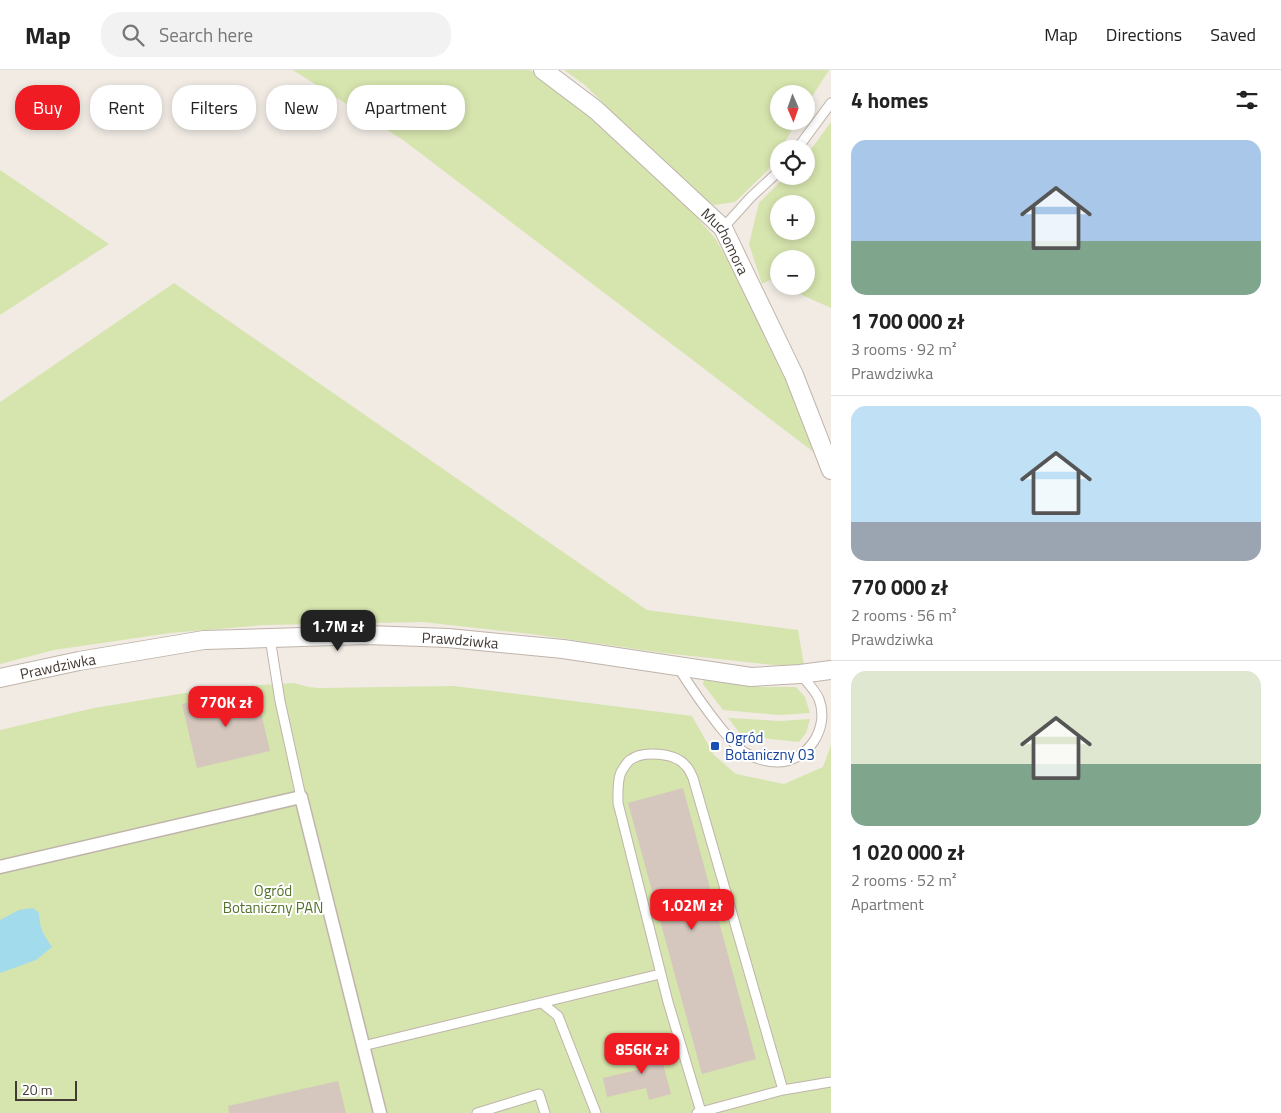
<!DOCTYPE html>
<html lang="en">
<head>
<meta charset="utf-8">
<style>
  :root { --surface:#fff; --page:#f2f2f2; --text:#222; --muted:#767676; --line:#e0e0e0; --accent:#f01c24 }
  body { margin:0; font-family:"Titillium Web",sans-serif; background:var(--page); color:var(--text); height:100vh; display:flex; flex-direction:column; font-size:19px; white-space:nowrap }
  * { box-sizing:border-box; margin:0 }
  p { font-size:16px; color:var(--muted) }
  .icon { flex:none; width:28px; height:28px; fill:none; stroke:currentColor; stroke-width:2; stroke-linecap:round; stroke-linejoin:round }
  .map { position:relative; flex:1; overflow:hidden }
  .panel { display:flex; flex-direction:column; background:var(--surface); width:450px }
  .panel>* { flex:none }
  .hud { position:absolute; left:15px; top:15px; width:475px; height:45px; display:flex; gap:10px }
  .needle { width:32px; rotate:178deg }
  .fabs { position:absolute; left:770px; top:15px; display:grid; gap:10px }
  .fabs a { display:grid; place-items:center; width:45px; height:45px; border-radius:50%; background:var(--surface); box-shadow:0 2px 8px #0003; font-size:25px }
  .scale { position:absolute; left:15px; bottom:12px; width:62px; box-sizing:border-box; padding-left:5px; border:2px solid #433a34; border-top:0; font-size:14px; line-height:18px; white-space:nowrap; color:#433a34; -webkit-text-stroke:4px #fff; paint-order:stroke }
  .price { position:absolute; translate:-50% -42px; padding:0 11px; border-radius:10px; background:var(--accent); color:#fff; font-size:16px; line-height:32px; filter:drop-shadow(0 1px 2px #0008) }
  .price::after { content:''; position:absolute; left:50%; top:30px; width:15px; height:11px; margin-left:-8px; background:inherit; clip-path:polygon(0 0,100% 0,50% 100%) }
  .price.active { background:#222; color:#fff }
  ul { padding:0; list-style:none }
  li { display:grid; align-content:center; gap:10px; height:265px; padding:0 20px }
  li+li { border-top:1px solid var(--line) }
  li span { display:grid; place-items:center; height:155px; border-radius:15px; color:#555 }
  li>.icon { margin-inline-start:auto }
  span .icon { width:90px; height:90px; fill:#fffc; stroke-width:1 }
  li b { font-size:21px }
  h2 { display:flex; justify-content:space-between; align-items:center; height:60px; padding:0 20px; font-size:21px }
  .pill { padding:0 18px; border-radius:20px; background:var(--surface); box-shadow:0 2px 8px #0003; font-size:18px; line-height:45px }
  .pill.active { background:var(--accent); color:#fff }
  header { display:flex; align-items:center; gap:30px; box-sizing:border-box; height:70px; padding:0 25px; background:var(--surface); border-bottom:1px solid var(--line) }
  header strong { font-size:24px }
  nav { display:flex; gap:28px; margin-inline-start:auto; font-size:18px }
  .search { width:350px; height:45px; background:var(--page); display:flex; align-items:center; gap:12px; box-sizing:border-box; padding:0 18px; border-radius:20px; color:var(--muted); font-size:19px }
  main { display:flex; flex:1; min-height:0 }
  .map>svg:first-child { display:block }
  .green { fill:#d6e4ae; fill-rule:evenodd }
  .water { fill:#a2dcec }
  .building { fill:#d5c7bd }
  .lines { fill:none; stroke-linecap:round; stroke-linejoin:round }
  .service-casing { stroke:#bfb4aa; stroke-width:11 }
  .pedestrian-casing { stroke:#bfb4aa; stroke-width:15 }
  .minor-casing { stroke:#bfb4aa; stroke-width:20 }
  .service { stroke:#fff; stroke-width:9 }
  .pedestrian { stroke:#fff; stroke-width:12 }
  .minor { stroke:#fff; stroke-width:18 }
  .transit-dot { fill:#1a4fb4; stroke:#fff; stroke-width:2 }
  .labels { text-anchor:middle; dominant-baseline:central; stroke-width:4; stroke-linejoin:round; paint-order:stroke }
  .street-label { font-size:15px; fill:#433a34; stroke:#fff }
  .transit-label { font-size:15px; fill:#164399; stroke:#fff; text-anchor:start }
  .park-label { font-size:15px; fill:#53722b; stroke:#fff }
</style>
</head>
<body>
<header>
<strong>Map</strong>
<div class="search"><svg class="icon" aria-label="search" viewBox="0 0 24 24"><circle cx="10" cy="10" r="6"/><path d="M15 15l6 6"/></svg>Search here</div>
<nav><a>Map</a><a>Directions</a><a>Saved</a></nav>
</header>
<main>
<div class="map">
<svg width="831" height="1043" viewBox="0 0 831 1043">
  <rect width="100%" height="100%" fill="#f1ebe4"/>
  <path class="green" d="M 293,0 L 530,0 L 567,28 L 673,120 L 715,168 L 747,224 L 797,335 L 815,383 L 403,70 Z
    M 564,0 L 829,0 L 806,36 L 806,24 L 779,24 L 779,51 L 797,51 L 781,79 L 779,79 L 779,82 L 768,100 L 735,132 L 714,135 L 689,119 L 585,15 Z
    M 831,52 L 831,238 L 782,216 L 806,216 L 806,189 L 779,189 L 779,215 L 770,210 L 762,214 L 749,174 L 759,133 L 786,106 L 806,106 L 806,86 ZM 779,134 L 806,134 L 806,161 L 779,161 Z
    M 0,100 L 109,174 L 0,245 Z
    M 174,213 L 647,540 L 798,560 L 804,595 L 774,595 L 664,583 L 531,564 L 423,552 L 264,555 L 170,563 L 54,580 L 0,594 L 0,332 Z
    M 704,610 L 760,617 L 796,617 L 805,627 L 810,643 L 779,645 L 723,640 L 703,614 Z
    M 294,613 L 308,617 L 318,618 L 454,616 L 692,646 L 714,685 L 736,704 L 784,714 L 823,697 L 831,675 L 831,1043 L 0,1043 L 0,660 L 94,638 L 185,623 L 261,615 Z
    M 728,648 L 779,651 L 810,649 L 806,663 L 799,672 L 742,666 Z"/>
  <path class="water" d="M 33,838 L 39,843 C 39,858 44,865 52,877 L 36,890 L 0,903 L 0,850 L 19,840 Z"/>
  <path class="building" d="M 255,617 L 270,681 L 197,698 L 182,634 Z
    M 683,718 L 756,989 L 702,1004 L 628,733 Z
    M 657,971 L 671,1024 L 649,1030 L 646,1018 L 607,1027 L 603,1008 L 641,999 L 635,977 Z
    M 338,1011 L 346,1043 L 229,1043 L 228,1036 Z"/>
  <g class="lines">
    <g class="service-casing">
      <path id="service" d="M 797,79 L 831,33
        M 723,158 L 751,127 L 779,101
        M 270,568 L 280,631 L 301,727
        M 678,597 C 691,618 705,638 720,657 C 727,665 735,676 744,682 C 754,688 765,692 777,692 C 808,692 830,658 819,629 C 815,620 807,612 800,604
        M 542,933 L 558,946 L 596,1043
        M 363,976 L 660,904
        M 783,1020 L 831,1012
        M 477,1043 L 539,1024 L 545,1043
        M 697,1043 L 783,1020 L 693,708 C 691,704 689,698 685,695 C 675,683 643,680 630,690 C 627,692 623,699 621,702 C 617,712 618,723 618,733 L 668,932 L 701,1042"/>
    </g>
    <g class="pedestrian-casing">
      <path id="pedestrian" d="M 0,797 L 301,727 L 380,1043"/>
    </g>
    <g class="minor-casing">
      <g id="minor">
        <path id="s1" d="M 543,0 L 596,40 L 723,158 L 794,305 L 831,400"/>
        <path id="s2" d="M 0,608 L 79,591 L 204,570 L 368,565 L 448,568 L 563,579 L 751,607 L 800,604 L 831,600"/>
      </g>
    </g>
    <use href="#service" class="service"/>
    <use href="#pedestrian" class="pedestrian"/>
    <use href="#minor" class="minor"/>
  </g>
  <rect class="transit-dot" x="710" y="671" width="10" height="10" rx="2.5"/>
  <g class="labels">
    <g class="street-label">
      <text stroke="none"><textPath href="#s1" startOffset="252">Muchomora</textPath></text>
      <text stroke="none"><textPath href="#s2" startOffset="464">Prawdziwka</textPath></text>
      <text stroke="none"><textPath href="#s2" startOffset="59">Prawdziwka</textPath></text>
    </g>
    <g class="transit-label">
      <text x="725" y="667">Ogród<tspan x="725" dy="17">Botaniczny 03</tspan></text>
    </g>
    <g class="park-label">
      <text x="273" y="820">Ogród<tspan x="273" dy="17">Botaniczny PAN</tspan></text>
    </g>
  </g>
</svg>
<div class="fabs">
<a><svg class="needle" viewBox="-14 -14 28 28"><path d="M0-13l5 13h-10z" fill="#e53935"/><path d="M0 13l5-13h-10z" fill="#767676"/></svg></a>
<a><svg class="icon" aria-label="locate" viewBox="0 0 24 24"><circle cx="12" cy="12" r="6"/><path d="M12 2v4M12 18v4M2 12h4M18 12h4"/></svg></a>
<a>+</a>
<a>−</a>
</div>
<div class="scale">20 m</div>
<b class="price active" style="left:338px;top:582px">1.7M zł</b>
<b class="price" style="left:226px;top:658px">770K zł</b>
<b class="price" style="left:692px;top:861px">1.02M zł</b>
<b class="price" style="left:642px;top:1005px">856K zł</b>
<div class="hud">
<a class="pill active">Buy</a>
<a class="pill">Rent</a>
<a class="pill">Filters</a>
<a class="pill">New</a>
<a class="pill">Apartment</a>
</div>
</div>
<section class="panel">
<h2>4 homes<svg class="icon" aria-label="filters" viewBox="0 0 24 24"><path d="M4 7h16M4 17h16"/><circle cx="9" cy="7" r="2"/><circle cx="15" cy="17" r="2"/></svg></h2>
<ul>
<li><span style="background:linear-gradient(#a9c7e8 65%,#7fa58c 0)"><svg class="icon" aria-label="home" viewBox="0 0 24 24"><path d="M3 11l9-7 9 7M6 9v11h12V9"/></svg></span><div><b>1 700 000 zł</b><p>3 rooms · 92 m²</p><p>Prawdziwka</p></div></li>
<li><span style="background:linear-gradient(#bfe0f5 75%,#9aa5b1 0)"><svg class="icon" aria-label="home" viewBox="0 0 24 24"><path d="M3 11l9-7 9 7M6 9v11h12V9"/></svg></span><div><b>770 000 zł</b><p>2 rooms · 56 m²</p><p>Prawdziwka</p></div></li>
<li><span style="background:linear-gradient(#dfe7d0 60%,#7fa58c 0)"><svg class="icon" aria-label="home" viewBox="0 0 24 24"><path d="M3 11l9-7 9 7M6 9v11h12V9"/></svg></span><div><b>1 020 000 zł</b><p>2 rooms · 52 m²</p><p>Apartment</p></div></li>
</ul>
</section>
</main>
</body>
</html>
